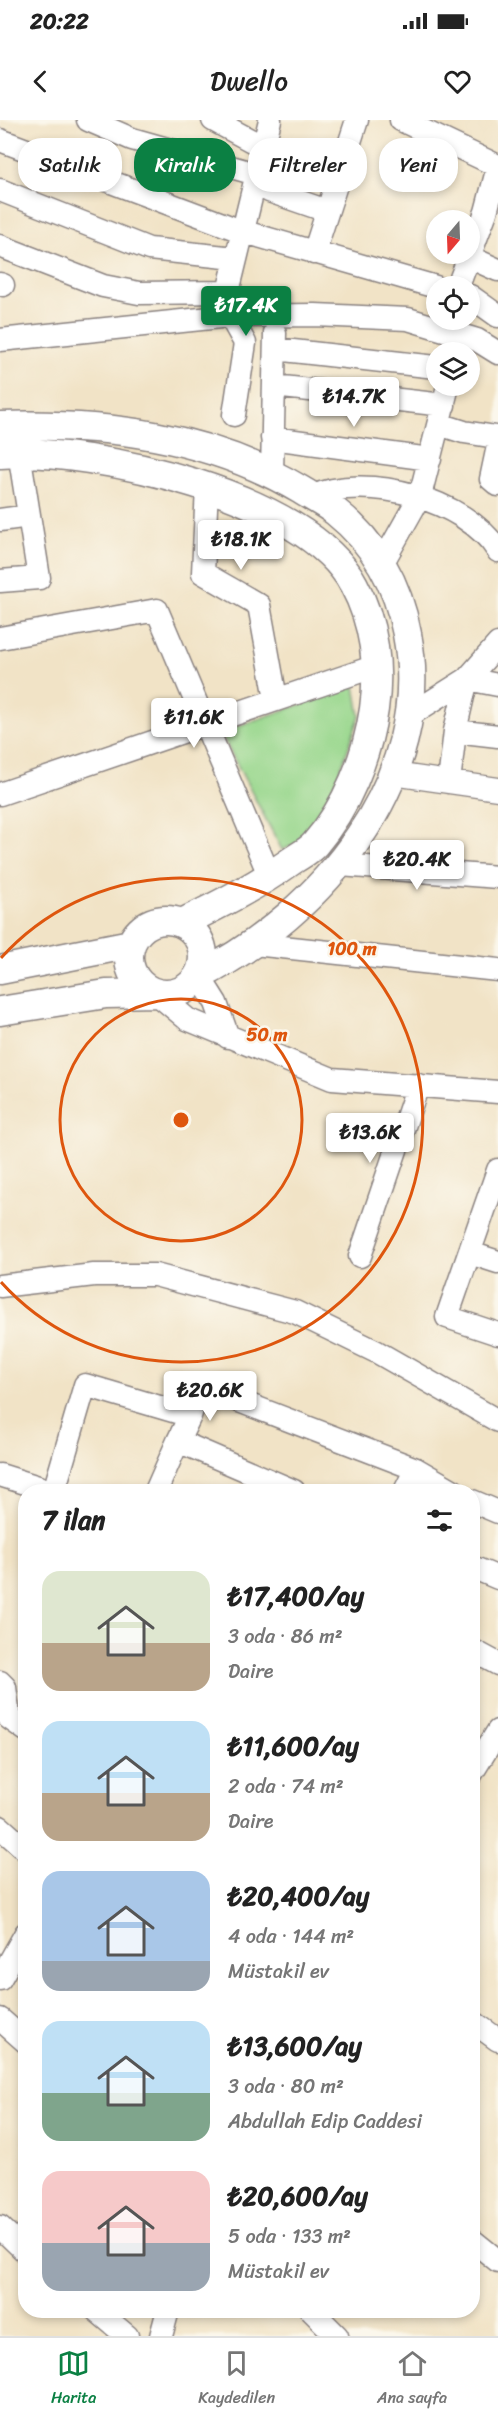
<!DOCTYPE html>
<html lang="tr">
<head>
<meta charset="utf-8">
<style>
  :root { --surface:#fff; --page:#f2f2f2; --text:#222; --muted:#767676; --line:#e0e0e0; --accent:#0b8043 }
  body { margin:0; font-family:Sriracha,sans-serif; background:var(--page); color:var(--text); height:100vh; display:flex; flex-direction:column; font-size:22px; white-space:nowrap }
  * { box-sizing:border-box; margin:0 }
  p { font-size:20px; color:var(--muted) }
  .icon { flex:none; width:33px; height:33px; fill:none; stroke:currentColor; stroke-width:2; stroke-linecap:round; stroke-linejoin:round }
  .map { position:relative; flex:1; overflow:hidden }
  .panel { position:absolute; left:18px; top:1364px; width:462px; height:834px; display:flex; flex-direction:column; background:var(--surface); border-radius:24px; box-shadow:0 3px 9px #0003 }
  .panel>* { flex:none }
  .hud { position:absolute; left:18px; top:18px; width:462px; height:54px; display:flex; gap:12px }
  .needle { width:39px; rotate:199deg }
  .buttons { position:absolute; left:426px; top:90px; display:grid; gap:12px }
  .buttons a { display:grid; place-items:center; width:54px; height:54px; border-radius:50%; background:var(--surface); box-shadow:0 3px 9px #0003; font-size:30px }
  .price { position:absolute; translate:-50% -51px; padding:0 14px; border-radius:6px; background:#fff; color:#222; font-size:20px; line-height:39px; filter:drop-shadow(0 2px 3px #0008) }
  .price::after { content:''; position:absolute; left:50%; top:36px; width:18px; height:14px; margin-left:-9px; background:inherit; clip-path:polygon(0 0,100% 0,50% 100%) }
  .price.on { background:var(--accent); color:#fff }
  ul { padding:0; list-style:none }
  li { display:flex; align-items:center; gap:18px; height:150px; padding:0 24px }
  li span { display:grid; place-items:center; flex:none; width:168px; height:120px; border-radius:18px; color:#555 }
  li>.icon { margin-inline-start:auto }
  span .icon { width:72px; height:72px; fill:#fffc; stroke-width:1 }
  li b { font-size:26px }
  h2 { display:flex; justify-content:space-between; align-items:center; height:72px; padding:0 24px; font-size:26px }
  .chip { padding:0 21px; border-radius:24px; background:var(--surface); box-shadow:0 3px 9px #0003; font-size:21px; line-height:54px }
  .chip.on { background:var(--accent); color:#fff }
  .status { display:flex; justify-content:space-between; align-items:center; height:42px; padding:0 30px; background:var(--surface); direction:ltr }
  .status svg { height:16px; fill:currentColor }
  header { display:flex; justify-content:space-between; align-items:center; height:78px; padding:0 24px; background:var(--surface); font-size:27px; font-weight:600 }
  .tab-bar { display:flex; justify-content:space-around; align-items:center; height:84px; border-top:2px solid var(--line); background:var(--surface); font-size:16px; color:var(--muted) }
  .tab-bar a { display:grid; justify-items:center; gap:3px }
  .tab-bar .on { color:var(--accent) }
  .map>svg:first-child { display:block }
  .green { fill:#99d78d; stroke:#5e7c64; stroke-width:1.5 }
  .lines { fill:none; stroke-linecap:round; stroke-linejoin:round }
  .minor-casing { stroke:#8a8280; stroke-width:25 }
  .major-casing { stroke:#8a8280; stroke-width:31 }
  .minor { stroke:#fff; stroke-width:22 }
  .major { stroke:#fff; stroke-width:28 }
  .ring { fill:none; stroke:#de560e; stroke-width:3 }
  .centre { fill:#de560e; stroke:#fbf7ec; stroke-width:3 }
  .ring-label { font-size:18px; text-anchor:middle; font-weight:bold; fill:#de560e; stroke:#fbf7ec; stroke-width:5; stroke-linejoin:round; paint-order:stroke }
</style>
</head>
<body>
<div class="status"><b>20:22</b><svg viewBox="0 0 49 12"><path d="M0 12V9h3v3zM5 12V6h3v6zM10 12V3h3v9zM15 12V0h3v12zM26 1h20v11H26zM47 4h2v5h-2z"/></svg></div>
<header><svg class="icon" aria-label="back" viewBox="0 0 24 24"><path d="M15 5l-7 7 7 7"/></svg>Dwello<svg class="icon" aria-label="heart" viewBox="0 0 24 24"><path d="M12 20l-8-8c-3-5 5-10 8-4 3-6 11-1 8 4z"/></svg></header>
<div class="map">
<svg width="498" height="2216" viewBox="0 0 498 2216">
  <rect width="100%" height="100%" fill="#fbf7ec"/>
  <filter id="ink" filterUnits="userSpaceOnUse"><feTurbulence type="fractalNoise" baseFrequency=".0167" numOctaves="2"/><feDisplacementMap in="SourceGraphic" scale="12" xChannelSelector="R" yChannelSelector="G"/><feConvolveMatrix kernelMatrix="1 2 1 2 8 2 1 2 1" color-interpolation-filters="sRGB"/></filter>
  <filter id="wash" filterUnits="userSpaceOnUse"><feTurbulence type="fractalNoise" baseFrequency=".008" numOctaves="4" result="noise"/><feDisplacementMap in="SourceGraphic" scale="24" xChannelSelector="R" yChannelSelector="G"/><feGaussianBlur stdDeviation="1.35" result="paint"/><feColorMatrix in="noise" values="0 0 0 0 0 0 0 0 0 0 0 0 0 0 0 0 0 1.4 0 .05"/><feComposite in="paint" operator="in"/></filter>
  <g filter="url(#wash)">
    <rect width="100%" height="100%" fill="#f1e3c6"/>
    <path class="green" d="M 355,566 L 360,596 L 328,684 L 297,724 L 282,730 L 220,612 Z"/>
  </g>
  <g filter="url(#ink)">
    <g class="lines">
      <g class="minor-casing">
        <path id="minor" d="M 88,0 L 132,19 L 256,54 L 269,71 L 327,91
          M 213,0 L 263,27 L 341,48
          M 401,0 L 498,46
          M 0,20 L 241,111 L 436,167
          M 0,70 L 149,129 L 235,138
          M 0,126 L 103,166 L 139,173 L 228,172
          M 314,133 L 357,0
          M 469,137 L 498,150
          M 0,164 L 3,165
          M 458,166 L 486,92 L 498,47
          M 470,176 L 498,196
          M 0,220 L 230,196 L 315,195 L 408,199 L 477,220 L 498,233
          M 275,229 L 436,247
          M 274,266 L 444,285
          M 234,295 L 245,223 L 230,196 L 228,172 L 270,0
          M 439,304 L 464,312 L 496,317 L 498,320
          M 272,318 L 430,339
          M 498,326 L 491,359 L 498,365
          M 272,353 L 275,213
          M 207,367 L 203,453 L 259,485 L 276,579
          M 311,377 C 366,352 466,379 498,431
          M 0,400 L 29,396
          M 383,442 L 420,376 L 448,266
          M 0,461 L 39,458 L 19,332
          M 0,518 L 157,490 L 270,757
          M 410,595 L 467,559 L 498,524
          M 455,611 L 498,616
          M 393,654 L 498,669
          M 449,662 L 455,611 L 467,559 L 498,565
          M 0,674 L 376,546
          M 340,745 L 498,757
          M 254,824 L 498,850
          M 199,856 L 216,883 L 228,917
          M 156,873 L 187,899 L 332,959 L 498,972
          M 498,1050 L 447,1197 L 498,1214
          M 470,1133 L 498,1142
          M 360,1136 L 418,965
          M 0,1166 L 94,1155 L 155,1155 L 295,1192 L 377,1232 L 498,1301
          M 178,1321 L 190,1296 L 200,1266 L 416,1349 L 454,1371
          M 0,1355 L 51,1371
          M 54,1371 L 85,1265 L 190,1296
          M 156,1371 L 178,1321 L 294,1371
          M 405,1371 L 416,1349
          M 472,1381 L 498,1392
          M 472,1447 L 498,1458
          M 472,1530 L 498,1544
          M 0,1562 L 5,1567 L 9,1598 L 26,1610
          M 472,1653 L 498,1611
          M 0,1707 L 26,1730
          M 0,1859 L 26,1813
          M 0,1899 L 26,1922
          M 472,1901 L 498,1920
          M 0,2107 L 26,2132
          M 472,2120 L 498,2141
          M 96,2190 L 127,2216
          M 311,2190 L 337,2216
          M 161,2216 L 168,2190"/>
      </g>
      <g class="major-casing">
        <path id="major" d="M 0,306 C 106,303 208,315 301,370 C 312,377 326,384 336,392 C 376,424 398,465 407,514 C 435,660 322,793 199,856
          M 0,334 C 94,327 307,375 354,465 C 374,502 380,547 374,589 C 367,637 347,687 315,724 C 309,731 300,735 293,740 C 258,765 221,784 182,803
          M129 837a37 37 0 1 1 74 0a37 37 0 1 1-74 0Z
          M 0,850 L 131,824
          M 0,891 L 106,874 L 156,873"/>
      </g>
      <use href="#minor" class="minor"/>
      <use href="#major" class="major"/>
    </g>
  </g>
  <g class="ring">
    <circle cx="181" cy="1000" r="121"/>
    <path d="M1 838A242 242 0 1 1 1 1162"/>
  </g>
  <circle cx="181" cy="1000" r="9" class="centre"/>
  <g class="ring-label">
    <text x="352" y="835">100 m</text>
    <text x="267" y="921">50 m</text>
  </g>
</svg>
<div class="buttons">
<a><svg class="needle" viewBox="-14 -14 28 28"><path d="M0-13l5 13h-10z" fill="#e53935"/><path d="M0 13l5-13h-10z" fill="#767676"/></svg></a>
<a><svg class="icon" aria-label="locate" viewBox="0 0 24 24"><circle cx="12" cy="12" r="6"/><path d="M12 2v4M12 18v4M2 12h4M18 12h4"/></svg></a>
<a><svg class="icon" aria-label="layers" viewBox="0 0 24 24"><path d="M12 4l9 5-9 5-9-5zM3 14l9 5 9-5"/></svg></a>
</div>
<b class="price on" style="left:246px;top:217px">₺17.4K</b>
<b class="price" style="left:354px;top:308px">₺14.7K</b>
<b class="price" style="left:241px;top:451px">₺18.1K</b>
<b class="price" style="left:194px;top:629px">₺11.6K</b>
<b class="price" style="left:417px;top:771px">₺20.4K</b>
<b class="price" style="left:370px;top:1044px">₺13.6K</b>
<b class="price" style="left:210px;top:1302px">₺20.6K</b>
<div class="hud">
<a class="chip">Satılık</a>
<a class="chip on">Kiralık</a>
<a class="chip">Filtreler</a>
<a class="chip">Yeni</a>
</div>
<section class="panel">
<h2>7 ilan<svg class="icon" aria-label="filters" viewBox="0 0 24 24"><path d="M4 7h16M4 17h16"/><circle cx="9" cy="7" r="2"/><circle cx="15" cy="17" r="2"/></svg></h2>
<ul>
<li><span style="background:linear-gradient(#dfe7d0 60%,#b9a48a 0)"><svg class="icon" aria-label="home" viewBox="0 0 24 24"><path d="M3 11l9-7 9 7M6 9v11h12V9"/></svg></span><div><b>₺17,400/ay</b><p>3 oda · 86 m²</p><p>Daire</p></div></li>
<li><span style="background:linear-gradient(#bfe0f5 60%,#b9a48a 0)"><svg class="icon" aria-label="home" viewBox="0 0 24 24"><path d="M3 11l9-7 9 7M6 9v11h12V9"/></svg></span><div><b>₺11,600/ay</b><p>2 oda · 74 m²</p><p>Daire</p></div></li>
<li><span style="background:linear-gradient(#a9c7e8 75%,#9aa5b1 0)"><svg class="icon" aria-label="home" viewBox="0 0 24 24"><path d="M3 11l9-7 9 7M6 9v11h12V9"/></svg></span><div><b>₺20,400/ay</b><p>4 oda · 144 m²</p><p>Müstakil ev</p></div></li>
<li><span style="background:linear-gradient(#bfe0f5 60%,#7fa58c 0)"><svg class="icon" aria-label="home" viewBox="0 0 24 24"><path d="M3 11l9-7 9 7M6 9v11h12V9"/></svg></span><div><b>₺13,600/ay</b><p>3 oda · 80 m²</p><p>Abdullah Edip Caddesi</p></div></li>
<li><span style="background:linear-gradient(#f6c9c9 60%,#9aa5b1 0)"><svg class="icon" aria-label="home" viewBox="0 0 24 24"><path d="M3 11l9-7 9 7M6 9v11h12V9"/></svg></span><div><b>₺20,600/ay</b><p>5 oda · 133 m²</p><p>Müstakil ev</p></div></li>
</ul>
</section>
</div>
<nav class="tab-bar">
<a class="on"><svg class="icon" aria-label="map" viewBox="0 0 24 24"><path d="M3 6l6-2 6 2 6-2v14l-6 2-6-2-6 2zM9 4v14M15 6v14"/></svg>Harita</a>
<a><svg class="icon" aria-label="saved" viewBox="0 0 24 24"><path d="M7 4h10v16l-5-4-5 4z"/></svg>Kaydedilen</a>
<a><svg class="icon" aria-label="home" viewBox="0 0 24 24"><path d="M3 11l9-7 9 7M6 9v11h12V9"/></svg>Ana sayfa</a>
</nav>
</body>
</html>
